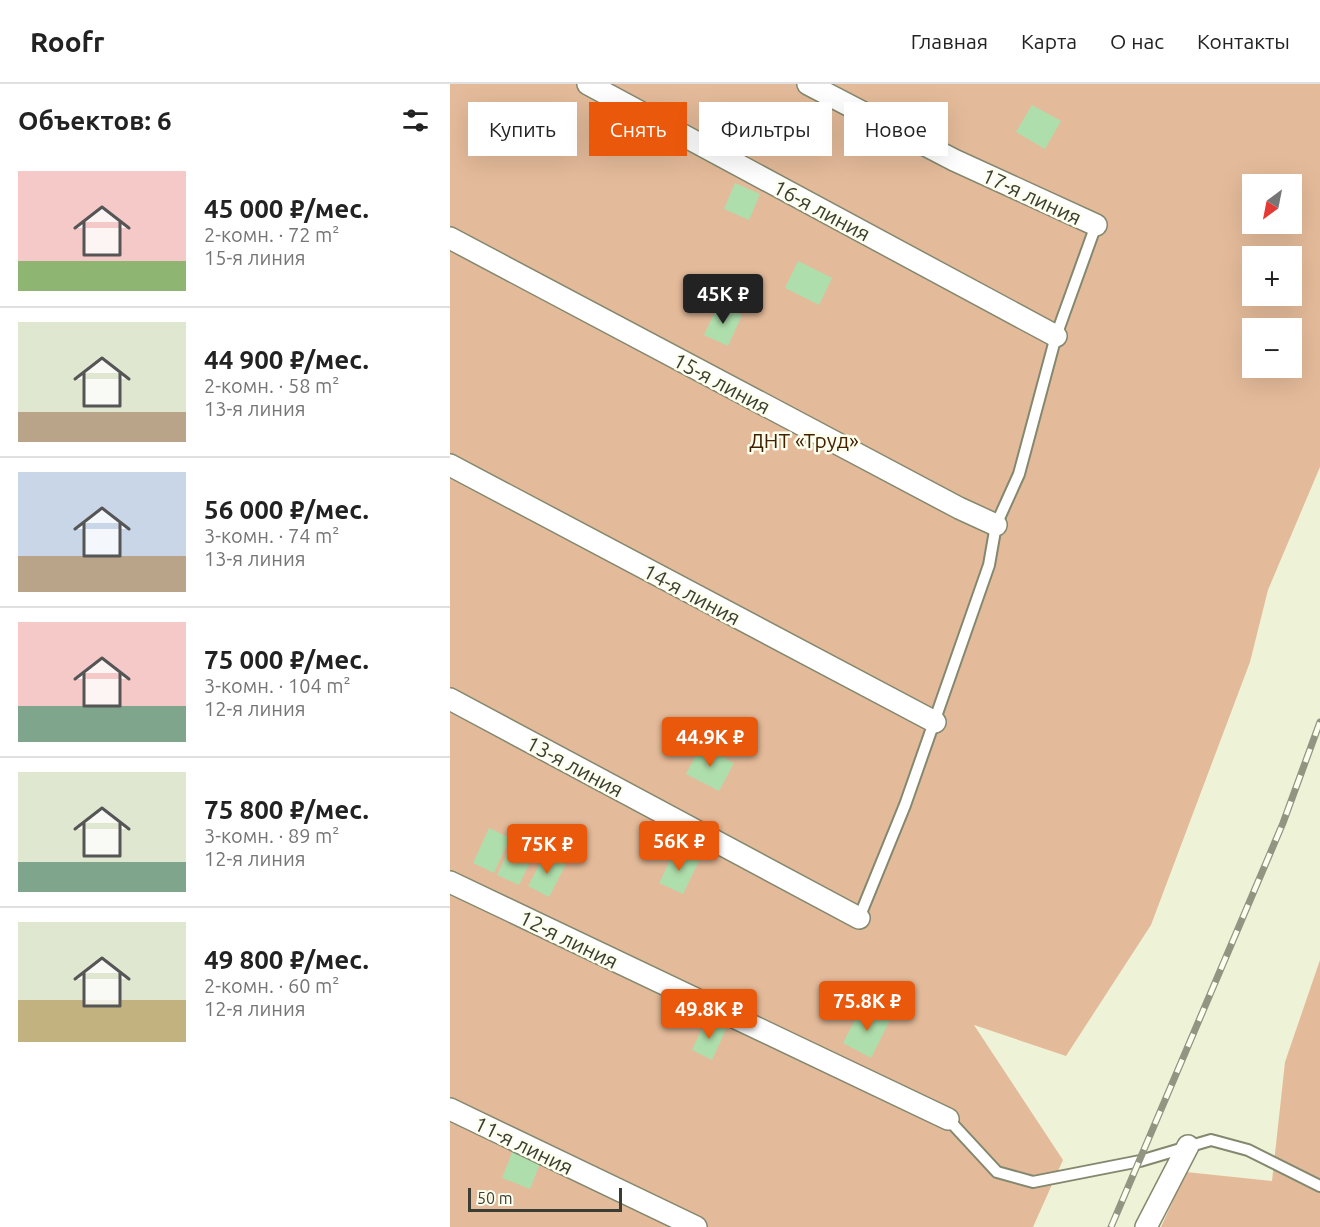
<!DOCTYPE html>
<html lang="ru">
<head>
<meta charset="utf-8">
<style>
  :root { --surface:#fff; --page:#f6f6f6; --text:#222; --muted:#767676; --line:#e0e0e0; --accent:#ea580c }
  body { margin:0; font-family:Ubuntu,sans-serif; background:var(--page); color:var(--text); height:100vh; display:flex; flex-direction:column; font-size:22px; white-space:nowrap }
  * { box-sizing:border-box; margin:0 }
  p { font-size:20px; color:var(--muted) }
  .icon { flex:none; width:33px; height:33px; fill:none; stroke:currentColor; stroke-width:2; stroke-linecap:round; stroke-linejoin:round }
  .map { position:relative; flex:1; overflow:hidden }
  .panel { display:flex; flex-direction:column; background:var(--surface); width:450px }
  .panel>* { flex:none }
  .top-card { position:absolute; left:18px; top:18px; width:570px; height:54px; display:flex; gap:12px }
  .needle { width:39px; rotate:212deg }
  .controls { position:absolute; left:792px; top:90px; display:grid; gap:12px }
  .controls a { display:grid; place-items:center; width:60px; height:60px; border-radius:0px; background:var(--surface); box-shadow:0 6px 24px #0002; font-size:30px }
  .scale { position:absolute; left:18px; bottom:15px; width:154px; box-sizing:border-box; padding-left:6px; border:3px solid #3b3d32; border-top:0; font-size:16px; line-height:21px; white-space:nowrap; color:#3b3d32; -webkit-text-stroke:4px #fcffee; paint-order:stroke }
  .price { position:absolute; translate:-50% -51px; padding:0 14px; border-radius:6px; background:var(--accent); color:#fff; font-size:20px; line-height:39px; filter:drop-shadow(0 2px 3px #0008) }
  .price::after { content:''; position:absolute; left:50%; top:36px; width:18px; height:14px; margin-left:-9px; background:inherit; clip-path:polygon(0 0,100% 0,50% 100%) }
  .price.selected { background:#222; color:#fff }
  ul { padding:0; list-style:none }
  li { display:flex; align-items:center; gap:18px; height:150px; padding:0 18px }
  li+li { border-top:2px solid var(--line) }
  li span { display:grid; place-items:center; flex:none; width:168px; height:120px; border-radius:0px; color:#555 }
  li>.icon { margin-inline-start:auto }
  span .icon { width:72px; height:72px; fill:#fffc; stroke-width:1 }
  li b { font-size:26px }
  h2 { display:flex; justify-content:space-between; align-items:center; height:72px; padding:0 18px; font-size:26px }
  .chip { padding:0 21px; border-radius:0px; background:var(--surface); box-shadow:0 6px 24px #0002; font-size:21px; line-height:54px }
  .chip.selected { background:var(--accent); color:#fff }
  header { display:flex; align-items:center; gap:36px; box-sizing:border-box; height:84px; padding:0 30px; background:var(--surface); border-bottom:2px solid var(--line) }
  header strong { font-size:28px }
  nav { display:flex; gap:33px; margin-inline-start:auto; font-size:21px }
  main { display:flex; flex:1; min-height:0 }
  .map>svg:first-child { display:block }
  .green { fill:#e4bb9a; fill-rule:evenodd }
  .building { fill:#aedeab }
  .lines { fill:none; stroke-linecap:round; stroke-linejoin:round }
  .service-casing { stroke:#83886e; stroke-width:14 }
  .minor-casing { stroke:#83886e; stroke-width:24 }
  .service { stroke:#fff; stroke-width:10 }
  .minor { stroke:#fff; stroke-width:21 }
  .rail-casing { stroke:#919582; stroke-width:7 }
  .rail { stroke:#fcffee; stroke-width:4.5; stroke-dasharray:14; stroke-linecap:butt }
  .labels { text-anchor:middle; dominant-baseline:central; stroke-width:5; stroke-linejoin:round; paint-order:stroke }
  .street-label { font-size:21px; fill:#3b3d32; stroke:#fcffee }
  .park-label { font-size:21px; fill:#432100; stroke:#fcffee }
</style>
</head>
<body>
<header>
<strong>Roofr</strong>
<nav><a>Главная</a><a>Карта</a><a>О нас</a><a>Контакты</a></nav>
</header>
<main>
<section class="panel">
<h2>Объектов: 6<svg class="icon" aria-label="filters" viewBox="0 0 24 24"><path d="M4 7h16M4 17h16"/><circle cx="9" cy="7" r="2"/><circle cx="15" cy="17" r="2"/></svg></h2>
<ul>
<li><span style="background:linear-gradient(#f6c9c9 75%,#8fb573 0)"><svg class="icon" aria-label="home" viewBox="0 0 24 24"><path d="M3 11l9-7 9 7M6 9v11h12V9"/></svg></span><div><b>45 000 ₽/мес.</b><p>2-комн. · 72 m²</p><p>15-я линия</p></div></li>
<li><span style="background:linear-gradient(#dfe7d0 75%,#b9a48a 0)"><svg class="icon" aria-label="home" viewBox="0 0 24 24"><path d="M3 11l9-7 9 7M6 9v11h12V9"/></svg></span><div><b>44 900 ₽/мес.</b><p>2-комн. · 58 m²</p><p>13-я линия</p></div></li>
<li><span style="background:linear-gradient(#c9d6e8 70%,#b9a48a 0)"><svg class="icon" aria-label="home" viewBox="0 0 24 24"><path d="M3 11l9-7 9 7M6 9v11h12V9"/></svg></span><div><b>56 000 ₽/мес.</b><p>3-комн. · 74 m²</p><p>13-я линия</p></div></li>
<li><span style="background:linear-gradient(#f6c9c9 70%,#7fa58c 0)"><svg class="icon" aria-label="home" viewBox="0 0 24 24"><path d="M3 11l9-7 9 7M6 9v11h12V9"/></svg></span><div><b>75 000 ₽/мес.</b><p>3-комн. · 104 m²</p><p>12-я линия</p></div></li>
<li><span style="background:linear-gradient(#dfe7d0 75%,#7fa58c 0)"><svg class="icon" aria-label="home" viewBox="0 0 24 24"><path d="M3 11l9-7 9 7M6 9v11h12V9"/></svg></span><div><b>75 800 ₽/мес.</b><p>3-комн. · 89 m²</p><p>12-я линия</p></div></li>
<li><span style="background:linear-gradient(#dfe7d0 65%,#c2b280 0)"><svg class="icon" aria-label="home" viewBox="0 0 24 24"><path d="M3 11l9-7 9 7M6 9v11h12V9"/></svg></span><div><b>49 800 ₽/мес.</b><p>2-комн. · 60 m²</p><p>12-я линия</p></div></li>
</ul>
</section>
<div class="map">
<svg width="870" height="1143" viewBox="0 0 870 1143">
  <rect width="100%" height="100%" fill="#eef3d7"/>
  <path class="green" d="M 0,0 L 870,0 L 870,383 L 818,506 L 800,578 L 701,841 L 616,972 L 524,941 L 613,1076 L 583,1143 L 0,1143 ZM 802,100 L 842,100 L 842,140 L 802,140 ZM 802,172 L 842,172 L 842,212 L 802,212 ZM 802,244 L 842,244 L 842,284 L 802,284 Z
    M 870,876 L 870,1143 L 711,1143 L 736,1088 L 822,1097 L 835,978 Z"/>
  <path class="building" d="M 582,21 L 611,37 L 595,65 L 566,48 Z
    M 362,28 L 382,37 L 370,62 L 350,53 Z
    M 285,99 L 310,110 L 299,136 L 274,125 Z
    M 348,177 L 382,194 L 369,221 L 335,204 Z
    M 268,221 L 292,231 L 278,262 L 254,251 Z
    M 251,662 L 284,679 L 269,707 L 236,690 Z
    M 39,744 L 60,754 L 44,789 L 23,779 Z
    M 64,755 L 86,766 L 69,801 L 47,791 Z
    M 225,766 L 249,777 L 233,810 L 209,799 Z
    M 95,770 L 116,780 L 99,813 L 78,802 Z
    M 412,922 L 440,936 L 421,974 L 393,959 Z
    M 256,936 L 276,945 L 262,976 L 242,966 Z
    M 63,1066 L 91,1077 L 80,1105 L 52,1094 Z"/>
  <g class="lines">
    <g class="service-casing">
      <path id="service" d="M 409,834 L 455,721 L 539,481 L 546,441 L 569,390 L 606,252 L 646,141
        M 498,1035 L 547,1088 L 583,1098 L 690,1077 L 761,1056 L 798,1066 L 870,1102"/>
    </g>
    <g class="minor-casing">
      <path id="minor" d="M 138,0 L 606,252
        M 358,0 L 504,76 L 646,141
        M 0,154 L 509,424 L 546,441
        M 0,381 L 485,638
        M 0,615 L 409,834
        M 0,798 L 498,1035
        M 0,1025 L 246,1143
        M 696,1143 L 738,1062"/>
    </g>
    <use href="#service" class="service"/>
    <use href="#minor" class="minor"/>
    <g class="rail-casing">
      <path id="rail" d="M 661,1143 L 833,739 L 870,638"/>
    </g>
    <use href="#rail" class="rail"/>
  </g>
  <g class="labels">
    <g class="street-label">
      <text transform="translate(582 112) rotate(25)">17-я линия</text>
      <text transform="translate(372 126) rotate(28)">16-я линия</text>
      <text transform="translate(272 299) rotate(28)">15-я линия</text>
      <text transform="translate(242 510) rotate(28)">14-я линия</text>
      <text transform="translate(125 682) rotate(28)">13-я линия</text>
      <text transform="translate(119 855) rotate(26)">12-я линия</text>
      <text transform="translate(74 1061) rotate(26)">11-я линия</text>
    </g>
    <g class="park-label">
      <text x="354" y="356">ДНТ «Труд»</text>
    </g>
  </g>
</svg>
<div class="controls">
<a><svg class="needle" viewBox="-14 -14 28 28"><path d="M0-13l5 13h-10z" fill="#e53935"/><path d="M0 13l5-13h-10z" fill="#767676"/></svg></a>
<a>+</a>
<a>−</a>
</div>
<div class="scale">50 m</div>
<b class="price selected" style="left:273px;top:241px">45K ₽</b>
<b class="price" style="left:260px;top:684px">44.9K ₽</b>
<b class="price" style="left:229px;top:788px">56K ₽</b>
<b class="price" style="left:97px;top:791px">75K ₽</b>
<b class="price" style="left:417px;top:948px">75.8K ₽</b>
<b class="price" style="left:259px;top:956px">49.8K ₽</b>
<div class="top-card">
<a class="chip">Купить</a>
<a class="chip selected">Снять</a>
<a class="chip">Фильтры</a>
<a class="chip">Новое</a>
</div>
</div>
</main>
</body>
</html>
